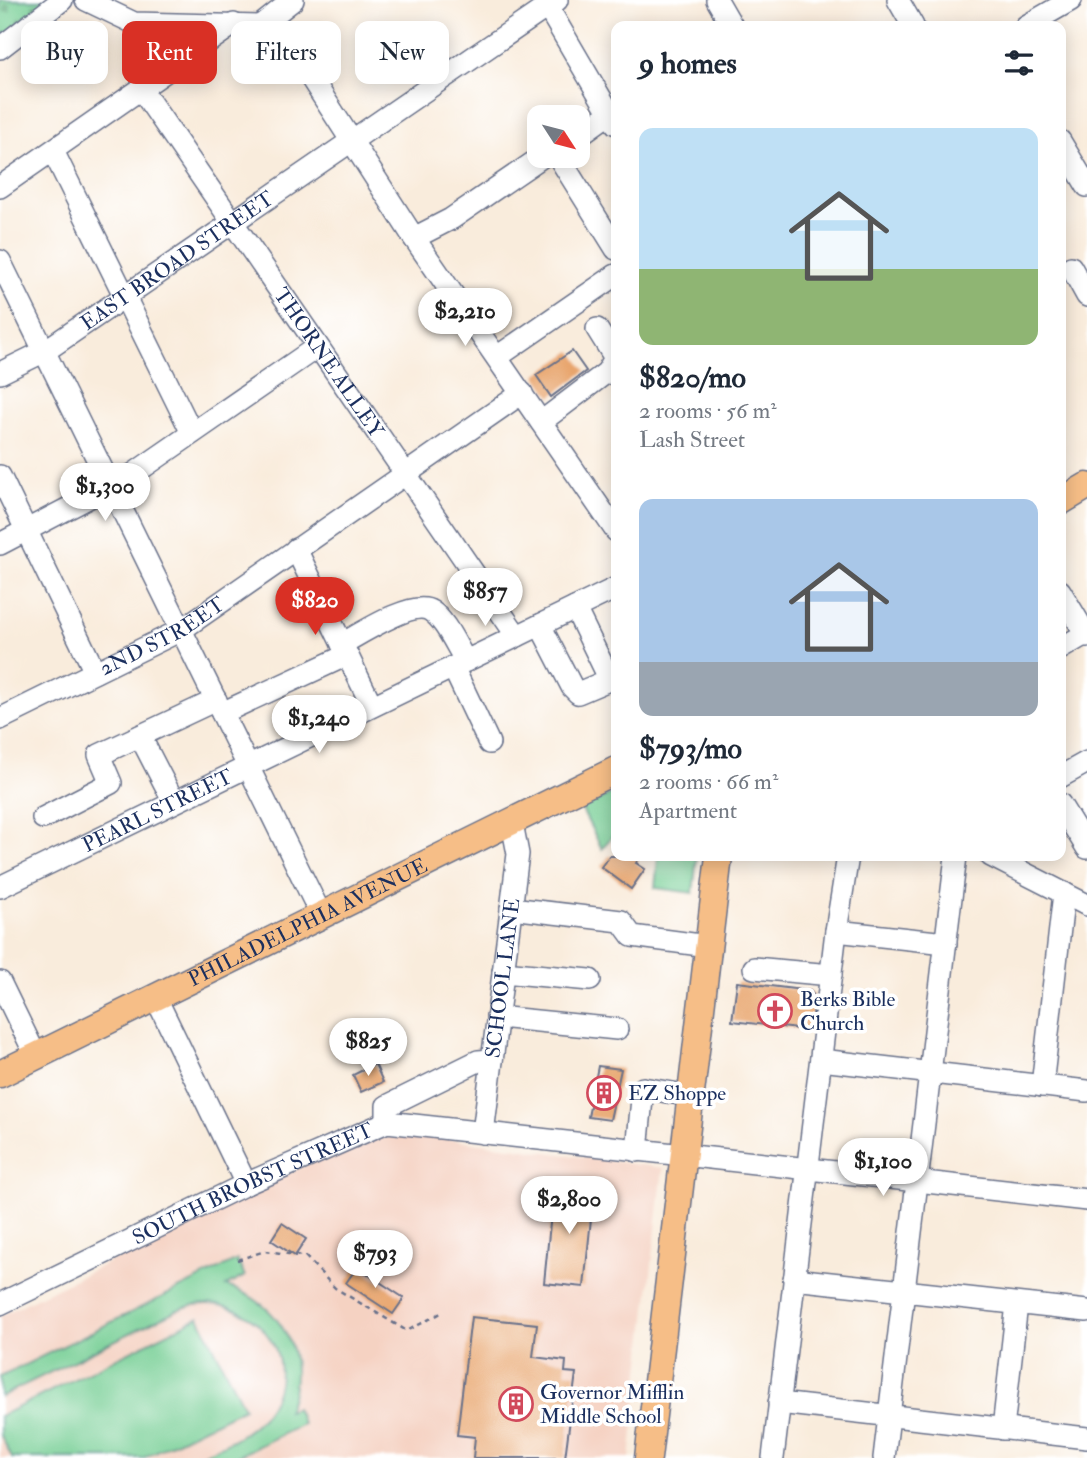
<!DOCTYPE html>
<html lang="en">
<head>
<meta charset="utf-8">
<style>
  :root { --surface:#fff; --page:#f2f2f3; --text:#1f2937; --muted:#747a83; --accent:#d93025 }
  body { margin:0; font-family:"IM FELL Double Pica",serif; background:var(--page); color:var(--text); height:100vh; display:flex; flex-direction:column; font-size:26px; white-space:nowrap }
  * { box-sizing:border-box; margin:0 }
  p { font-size:23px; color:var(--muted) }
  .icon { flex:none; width:38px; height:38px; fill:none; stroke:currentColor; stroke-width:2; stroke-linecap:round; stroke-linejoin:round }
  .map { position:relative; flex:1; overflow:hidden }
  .drawer { position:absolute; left:611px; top:21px; width:455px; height:840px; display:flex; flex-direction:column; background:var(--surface); border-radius:14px; box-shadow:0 4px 18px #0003 }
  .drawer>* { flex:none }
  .hud { position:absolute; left:21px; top:21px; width:485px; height:63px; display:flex; gap:14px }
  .needle { width:46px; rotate:126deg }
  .controls { position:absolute; left:527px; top:105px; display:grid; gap:14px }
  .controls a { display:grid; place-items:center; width:63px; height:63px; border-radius:14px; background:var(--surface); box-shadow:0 4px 18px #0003; font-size:35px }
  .price { position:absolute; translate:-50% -60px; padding:0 16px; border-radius:24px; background:#fff; color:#222; font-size:23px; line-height:46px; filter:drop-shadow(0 2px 4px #0008) }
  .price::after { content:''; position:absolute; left:50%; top:42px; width:21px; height:16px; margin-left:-10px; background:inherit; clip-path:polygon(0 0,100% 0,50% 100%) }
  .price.selected { background:var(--accent); color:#fff }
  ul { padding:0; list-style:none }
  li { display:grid; align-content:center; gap:14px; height:371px; padding:0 28px }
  li span { display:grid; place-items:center; height:217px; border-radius:14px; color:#555 }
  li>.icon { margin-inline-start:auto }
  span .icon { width:126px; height:126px; fill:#fffc; stroke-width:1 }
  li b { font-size:30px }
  h2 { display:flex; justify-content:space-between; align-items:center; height:84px; padding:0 28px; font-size:30px }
  .pill { padding:0 24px; border-radius:14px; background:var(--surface); box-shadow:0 4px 18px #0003; font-size:24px; line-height:63px }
  .pill.selected { background:var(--accent); color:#fff }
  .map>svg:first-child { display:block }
  .built { fill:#f5d2c2 }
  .grass { fill:#77cf95; stroke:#497f7a; stroke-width:2 }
  .cemetery { fill:url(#cemetery-stones); stroke:#497f7a; stroke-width:2 }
  .building { fill:#e8a56d }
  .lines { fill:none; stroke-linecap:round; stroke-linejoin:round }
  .minor-casing { stroke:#69718a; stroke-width:24 }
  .major-casing { stroke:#69718a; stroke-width:29 }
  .path { stroke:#69718a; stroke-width:2.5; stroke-dasharray:5 5; stroke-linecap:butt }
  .minor { stroke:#fff; stroke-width:21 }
  .major { stroke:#f6be87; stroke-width:26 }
  .labels { text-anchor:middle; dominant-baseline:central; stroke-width:7; stroke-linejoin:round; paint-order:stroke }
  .street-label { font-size:21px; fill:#1b2f5e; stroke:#fff }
  .poi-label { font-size:21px; fill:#1b2f5e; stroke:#fff; text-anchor:start }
</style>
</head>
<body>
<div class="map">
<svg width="1087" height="1458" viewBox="0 0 1087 1458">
  <defs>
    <pattern id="cemetery-stones" width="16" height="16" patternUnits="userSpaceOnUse" patternTransform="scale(1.75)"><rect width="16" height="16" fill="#77cf95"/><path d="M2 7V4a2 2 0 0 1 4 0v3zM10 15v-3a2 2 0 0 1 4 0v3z" fill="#61a87d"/></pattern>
  </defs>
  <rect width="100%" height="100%" fill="#fff"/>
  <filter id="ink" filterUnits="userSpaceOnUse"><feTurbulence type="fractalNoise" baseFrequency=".0143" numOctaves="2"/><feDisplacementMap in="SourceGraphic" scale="14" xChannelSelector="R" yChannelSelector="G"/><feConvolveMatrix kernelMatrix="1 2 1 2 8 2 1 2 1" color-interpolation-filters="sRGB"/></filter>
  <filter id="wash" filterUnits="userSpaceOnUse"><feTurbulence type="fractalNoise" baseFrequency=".00686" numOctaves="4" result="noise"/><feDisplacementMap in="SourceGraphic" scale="28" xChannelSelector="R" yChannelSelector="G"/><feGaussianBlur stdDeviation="1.57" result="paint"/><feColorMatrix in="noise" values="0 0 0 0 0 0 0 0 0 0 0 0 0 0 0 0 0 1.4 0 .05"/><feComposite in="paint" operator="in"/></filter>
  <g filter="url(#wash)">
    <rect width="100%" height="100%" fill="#f9ecdc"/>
    <path class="built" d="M 421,1135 L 663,1168 L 630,1458 L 0,1458 L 0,1316 L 356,1140 Z"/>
    <path class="grass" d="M 616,791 L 616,831 L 602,849 L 581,808 Z
      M 656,856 L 697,856 L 693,893 L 655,888 L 658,858 Z
      M 237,1260 L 245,1276 L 226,1286 C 282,1303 310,1356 287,1411 L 296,1408 L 303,1424 L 234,1458 L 194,1458 C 217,1447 246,1437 263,1416 C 312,1357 245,1282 177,1310 L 0,1397 L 0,1377 Z
      M 199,1317 L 244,1408 L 143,1458 L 12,1458 L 0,1434 L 0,1416 Z"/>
    <path class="cemetery" d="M 0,0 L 50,0 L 0,39 Z"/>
    <g id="blocks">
      <path class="building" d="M 572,351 L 586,371 L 551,397 L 536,375 Z
        M 609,856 L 641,856 L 636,863 L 645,869 L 631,889 L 601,867 Z
        M 737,982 L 810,991 L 815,997 L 812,1024 L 806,1030 L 732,1021 Z
        M 375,1064 L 383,1082 L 361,1092 L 353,1075 Z
        M 598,1066 L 621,1069 L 610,1120 L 588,1117 Z
        M 554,1184 L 594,1189 L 584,1287 L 544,1283 Z
        M 282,1223 L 306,1239 L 295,1256 L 271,1240 Z
        M 357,1267 L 404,1298 L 393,1314 L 346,1283 Z
        M 471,1317 L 537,1324 L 533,1357 L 566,1361 L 565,1372 L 576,1373 L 565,1458 L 473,1458 L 475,1437 L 457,1435 Z"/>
    </g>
  </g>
  <g filter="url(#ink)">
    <use href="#blocks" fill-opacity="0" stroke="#69718a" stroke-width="2"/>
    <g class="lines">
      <g class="minor-casing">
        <g id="minor">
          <path d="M 86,0 L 134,23 L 260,26 L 286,39 L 414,238 L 616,531"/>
          <path d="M 717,0 L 732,26"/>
          <path d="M 898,0 L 913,26"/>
          <path d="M 547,6 L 616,124"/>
          <path d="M 260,26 L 293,0"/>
          <path d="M 1026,26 L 1071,0"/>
          <path d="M 0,48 L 62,0"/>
          <path id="s1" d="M 141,89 L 517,636"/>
          <path d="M 578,136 L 610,113"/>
          <path d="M 1060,141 L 1087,186"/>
          <path d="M 53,151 L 192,433"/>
          <path d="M 558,156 L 616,249"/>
          <path d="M 0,187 L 234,24"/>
          <path d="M 414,238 L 451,219 L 543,156"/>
          <path d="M 0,261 L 322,917"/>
          <path d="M 1071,267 L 1087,296"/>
          <path d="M 497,357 L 616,275"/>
          <path id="s2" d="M 0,373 L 45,351 L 557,0"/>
          <path d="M 541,422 L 607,372 L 615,358 L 597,329"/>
          <path d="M 0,476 L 95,672"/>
          <path d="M 0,544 L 132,475 L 317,347"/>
          <path d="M 296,549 L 372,706"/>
          <path d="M 1060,591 L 1087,636"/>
          <path d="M 540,625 L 572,687 L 578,693 L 604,682 L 607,674 L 575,608"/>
          <path d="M 342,644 C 360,634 414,599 431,611 C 446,621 456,646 466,661"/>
          <path d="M 1060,649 L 1087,633"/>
          <path d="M 453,667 L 489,743"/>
          <path d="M 222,713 L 347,655"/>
          <path id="s3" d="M 0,719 L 181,630 L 522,393"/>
          <path d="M 140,736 L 174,802"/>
          <path d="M 1060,777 L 1087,762"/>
          <path d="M 1060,804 L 1087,848"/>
          <path d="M 43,818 L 111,783 L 99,755 L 216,700"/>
          <path d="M 991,856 L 1087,905"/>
          <path id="s4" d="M 0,887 L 616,588"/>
          <path d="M 511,908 L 621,921 L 632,936 L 708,946"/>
          <path d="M 836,931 L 946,943"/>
          <path d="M 754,968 L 831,975"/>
          <path d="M 503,972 L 590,980"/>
          <path d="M 0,982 L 36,1056"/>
          <path d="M 156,998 L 246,1184"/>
          <path d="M 497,1017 L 617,1029"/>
          <path d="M 821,1060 L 1087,1091"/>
          <path d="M 1042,1086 L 1064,893"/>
          <path d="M 387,1122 L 387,1106 L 478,1061 L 492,1060"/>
          <path id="s5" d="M 483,1133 L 518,854 L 512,823"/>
          <path d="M 637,1151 L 643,1088 L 691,1096"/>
          <path d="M 794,1279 L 1087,1311"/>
          <path id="s6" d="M 0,1304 L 246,1184 L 387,1122 L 1087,1200"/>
          <path d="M 779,1403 L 1087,1438"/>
          <path d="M 1003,1429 L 1017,1304"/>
          <path d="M 773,1458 L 836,931 L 848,856"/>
          <path d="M 884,1458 L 956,856"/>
        </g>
      </g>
      <g class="major-casing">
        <g id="major">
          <path d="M 1060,502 L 1087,486"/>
          <path id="s7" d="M 0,1074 L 616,770"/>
          <path d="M 648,1458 L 719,856"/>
        </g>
      </g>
      <path class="path" d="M 237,1260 L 265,1251 L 305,1256 L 335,1288 L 407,1331 L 443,1312"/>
      <use href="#minor" class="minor"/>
      <use href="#major" class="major"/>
    </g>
  </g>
  <defs>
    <g id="church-ring" transform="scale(1.75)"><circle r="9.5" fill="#fff" stroke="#d1495b" stroke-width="1.5"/><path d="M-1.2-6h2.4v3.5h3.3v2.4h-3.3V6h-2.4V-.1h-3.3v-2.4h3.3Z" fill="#d1495b"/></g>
    <g id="building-ring" transform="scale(1.75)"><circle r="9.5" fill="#fff" stroke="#d1495b" stroke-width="1.5"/><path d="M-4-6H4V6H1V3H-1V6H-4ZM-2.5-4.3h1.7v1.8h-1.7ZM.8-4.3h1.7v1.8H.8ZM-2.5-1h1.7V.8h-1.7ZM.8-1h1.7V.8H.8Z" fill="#d1495b"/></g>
  </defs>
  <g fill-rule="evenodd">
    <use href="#church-ring" x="775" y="1011"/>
    <use href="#building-ring" x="604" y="1093"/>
    <use href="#building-ring" x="516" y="1404"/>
  </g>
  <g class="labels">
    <g class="street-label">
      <text stroke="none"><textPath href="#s2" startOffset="210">EAST BROAD STREET</textPath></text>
      <text stroke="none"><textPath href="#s1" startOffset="332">THORNE ALLEY</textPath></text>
      <text stroke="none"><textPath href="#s3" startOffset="182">2ND STREET</textPath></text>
      <text stroke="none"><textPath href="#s4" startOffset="175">PEARL STREET</textPath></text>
      <text stroke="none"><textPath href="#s7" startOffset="343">PHILADELPHIA AVENUE</textPath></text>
      <text stroke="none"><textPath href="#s5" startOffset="156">SCHOOL LANE</textPath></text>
      <text stroke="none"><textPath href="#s6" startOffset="280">SOUTH BROBST STREET</textPath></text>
    </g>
    <g class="poi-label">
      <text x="800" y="999">Berks Bible<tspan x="800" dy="24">Church</tspan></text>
      <text x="628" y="1093">EZ Shoppe</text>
      <text x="540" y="1392">Governor Mifflin<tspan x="540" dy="24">Middle School</tspan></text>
    </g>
  </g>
</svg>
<div class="controls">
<a><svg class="needle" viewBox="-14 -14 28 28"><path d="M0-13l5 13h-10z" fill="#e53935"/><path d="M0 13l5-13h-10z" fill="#747a83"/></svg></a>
</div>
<b class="price" style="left:465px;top:348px">$2,210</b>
<b class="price" style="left:105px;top:523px">$1,300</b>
<b class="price" style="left:485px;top:628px">$857</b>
<b class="price selected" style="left:315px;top:637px">$820</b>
<b class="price" style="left:319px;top:755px">$1,240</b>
<b class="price" style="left:368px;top:1078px">$825</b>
<b class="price" style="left:883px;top:1198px">$1,100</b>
<b class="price" style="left:569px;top:1236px">$2,800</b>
<b class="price" style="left:375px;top:1290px">$793</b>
<div class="hud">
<a class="pill">Buy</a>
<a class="pill selected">Rent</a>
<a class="pill">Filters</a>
<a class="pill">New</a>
</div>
<section class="drawer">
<h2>9 homes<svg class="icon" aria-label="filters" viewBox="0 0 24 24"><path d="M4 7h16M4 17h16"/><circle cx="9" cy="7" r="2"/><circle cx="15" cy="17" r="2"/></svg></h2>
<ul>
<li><span style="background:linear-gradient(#bfe0f5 65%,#8fb573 0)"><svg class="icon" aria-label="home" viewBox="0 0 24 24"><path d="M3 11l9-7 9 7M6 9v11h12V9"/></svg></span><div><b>$820/mo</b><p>2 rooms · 56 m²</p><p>Lash Street</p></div></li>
<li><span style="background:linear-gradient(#a9c7e8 75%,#9aa5b1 0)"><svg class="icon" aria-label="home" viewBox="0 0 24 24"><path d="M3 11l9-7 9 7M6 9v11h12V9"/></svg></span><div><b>$793/mo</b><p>2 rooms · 66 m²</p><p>Apartment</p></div></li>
</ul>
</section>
</div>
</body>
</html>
